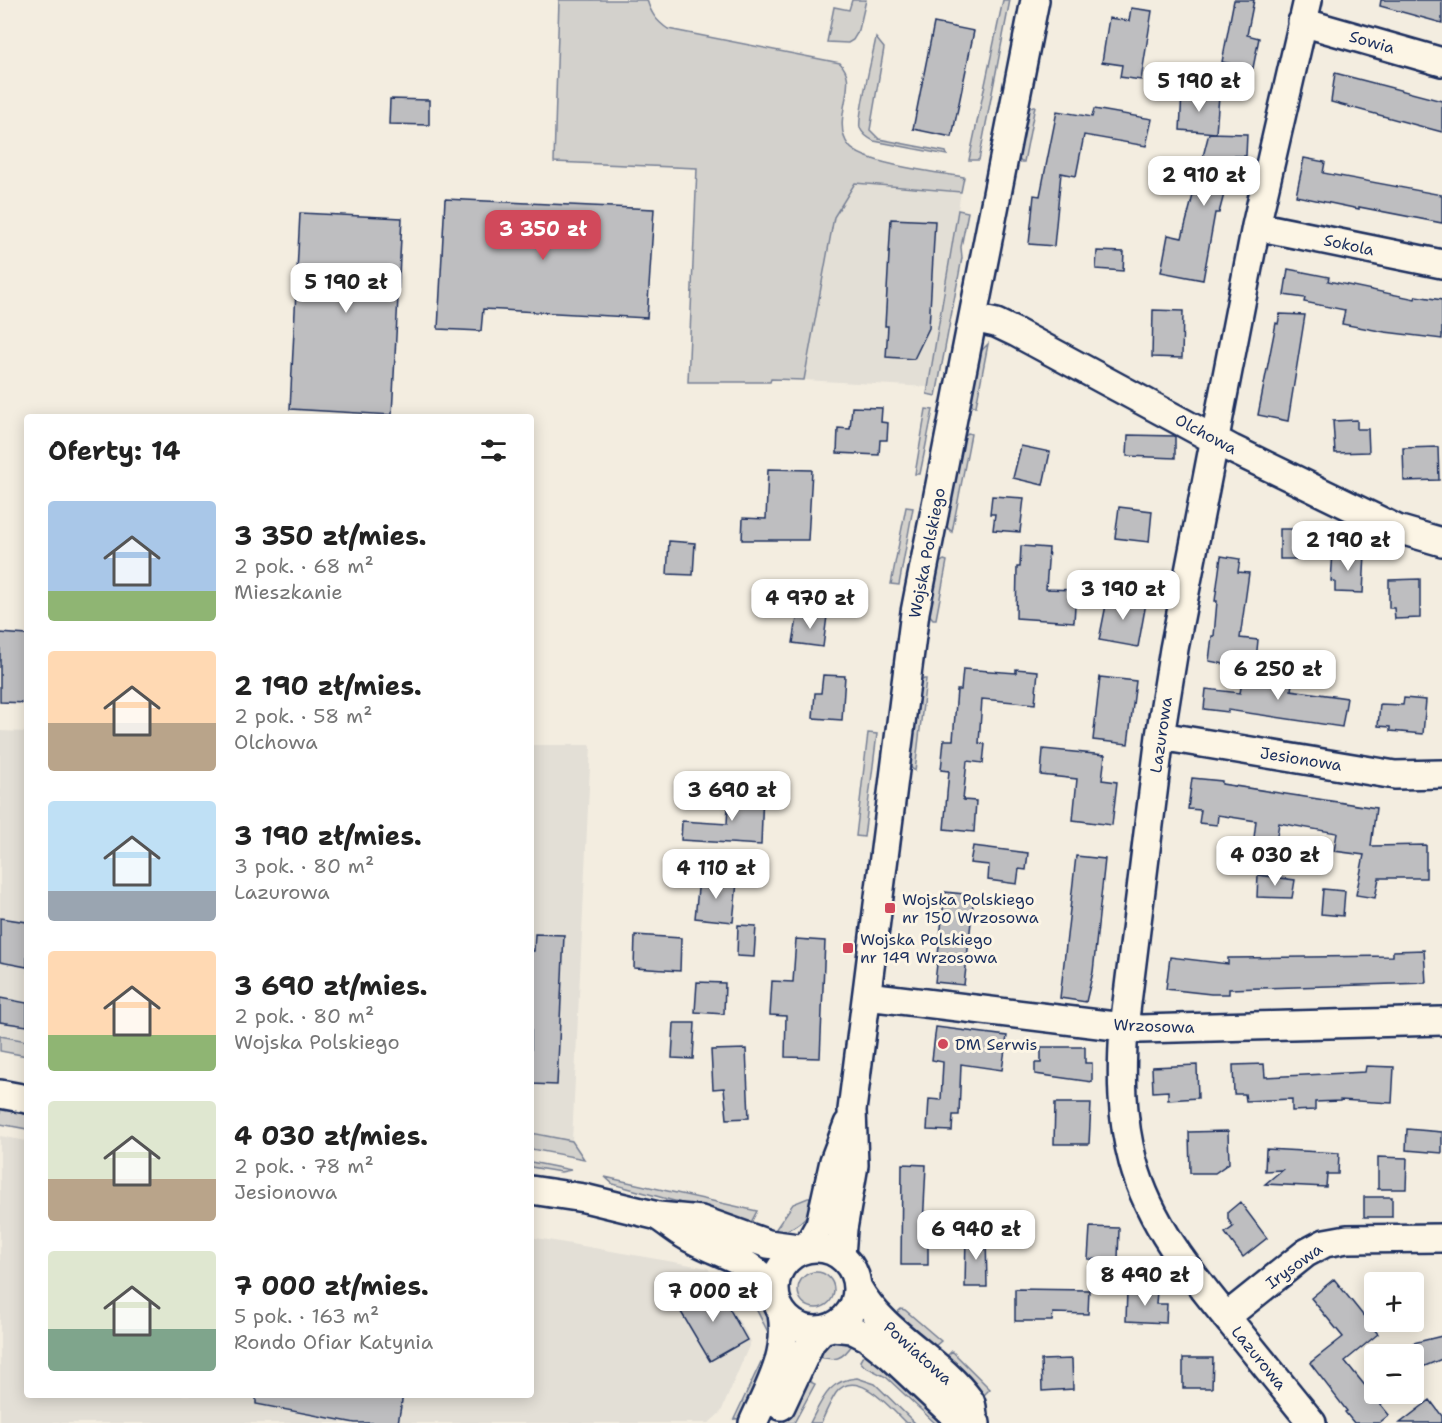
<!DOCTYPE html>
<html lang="pl">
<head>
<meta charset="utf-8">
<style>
  :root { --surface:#fff; --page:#f6f6f6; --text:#222; --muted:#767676; --accent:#d1495b }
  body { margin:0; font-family:"Shantell Sans",sans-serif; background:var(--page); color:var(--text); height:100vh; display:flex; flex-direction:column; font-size:22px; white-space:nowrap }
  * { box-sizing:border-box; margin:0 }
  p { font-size:20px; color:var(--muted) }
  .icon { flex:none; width:33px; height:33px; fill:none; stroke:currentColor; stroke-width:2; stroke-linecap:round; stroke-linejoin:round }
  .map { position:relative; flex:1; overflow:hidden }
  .panel { position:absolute; left:24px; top:414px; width:510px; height:984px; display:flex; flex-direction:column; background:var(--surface); border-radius:6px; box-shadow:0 3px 15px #0003 }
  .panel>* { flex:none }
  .fabs { position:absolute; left:1364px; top:1272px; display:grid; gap:12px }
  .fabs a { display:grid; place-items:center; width:60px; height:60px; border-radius:6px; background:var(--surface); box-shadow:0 3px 15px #0003; font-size:30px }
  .price { position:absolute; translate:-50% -51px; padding:0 14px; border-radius:12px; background:#fff; color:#222; font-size:20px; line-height:39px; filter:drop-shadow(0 2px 3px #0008) }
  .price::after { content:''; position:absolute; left:50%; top:36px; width:18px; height:14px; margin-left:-9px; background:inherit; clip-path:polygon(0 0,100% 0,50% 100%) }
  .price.on { background:var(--accent); color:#fff }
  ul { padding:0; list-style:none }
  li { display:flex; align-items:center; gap:18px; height:150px; padding:0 24px }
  li span { display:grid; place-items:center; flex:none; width:168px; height:120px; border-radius:6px; color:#555 }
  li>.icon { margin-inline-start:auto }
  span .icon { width:72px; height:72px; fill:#fffc; stroke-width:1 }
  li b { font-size:26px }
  h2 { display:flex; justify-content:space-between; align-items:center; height:72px; padding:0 24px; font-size:26px }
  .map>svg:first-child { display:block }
  .built { fill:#e3dfd6 }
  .green { fill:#d3d1cc; stroke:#778095; stroke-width:1.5 }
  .building { fill:#bebec0; stroke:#1b2f5e; stroke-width:1.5 }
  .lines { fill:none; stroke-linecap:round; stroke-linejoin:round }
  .minor-casing { stroke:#1b2f5e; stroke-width:32 }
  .minor { stroke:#fcf5e5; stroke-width:27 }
  .poi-dot { fill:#d1495b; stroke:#fcf5e5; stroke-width:2 }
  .labels { text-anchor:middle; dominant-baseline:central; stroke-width:6; stroke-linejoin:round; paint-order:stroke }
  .street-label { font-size:16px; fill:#1b2f5e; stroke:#fcf5e5 }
  .poi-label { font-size:16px; fill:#1b2f5e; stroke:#fcf5e5; text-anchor:start }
</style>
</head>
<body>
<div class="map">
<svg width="1442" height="1423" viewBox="0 0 1442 1423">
  <rect width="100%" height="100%" fill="#f3ede0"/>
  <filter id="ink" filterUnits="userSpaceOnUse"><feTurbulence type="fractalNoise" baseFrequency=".0167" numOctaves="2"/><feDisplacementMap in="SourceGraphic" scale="12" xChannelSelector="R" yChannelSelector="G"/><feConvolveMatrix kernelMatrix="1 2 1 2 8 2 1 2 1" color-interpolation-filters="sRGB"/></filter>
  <g filter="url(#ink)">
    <path class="built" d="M 855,183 L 961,192 L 928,387 L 804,380 L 834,217 Z
      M 0,731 L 27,732 L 27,1041 L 0,1036 Z
      M 531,745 L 591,745 L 572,1141 L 531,1133 Z
      M 0,1136 L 27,1141 L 27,1395 L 531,1395 L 531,1237 L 708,1268 L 751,1341 L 721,1412 L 709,1423 L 0,1423 Z"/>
    <path class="green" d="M 559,0 L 647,0 C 651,13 656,21 668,29 L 840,63 C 850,74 848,83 846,97 C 843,113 838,132 849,146 C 863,164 939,173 964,177 L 961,192 L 855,183 L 834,217 L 804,380 L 771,379 L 770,382 L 688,382 L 697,168 L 554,162 Z
      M 852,0 L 866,0 L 859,30 L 853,40 L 848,43 L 827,42 L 834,7 L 849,10 Z
      M 1003,0 L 1010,0 L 979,160 L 969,160 Z
      M 876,38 L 884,48 L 870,130 L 879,139 L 946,152 L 947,155 L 874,141 C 868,138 863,135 860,128 C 857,116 873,54 876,38 Z
      M 1033,106 L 1035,106 L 1024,162 L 1021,162 L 1017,156 L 1026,111 Z
      M 958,210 L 968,212 L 961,247 L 962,258 L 936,396 L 927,394 Z
      M 988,344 L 976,406 L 973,406 L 969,400 L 979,353 Z
      M 926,409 L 933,410 L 920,474 L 915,474 Z
      M 968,433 L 971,434 L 952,532 L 945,525 L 962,438 Z
      M 906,507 L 913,508 L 899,585 L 891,584 Z
      M 944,560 L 947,561 L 936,619 L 933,619 L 928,613 L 938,564 Z
      M 924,679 L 926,679 L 915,771 L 908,765 L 918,683 Z
      M 868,733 L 877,734 L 864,837 L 856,836 Z
      M 0,1036 L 27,1041 L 27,1056 L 0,1051 Z
      M 0,1109 L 27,1114 L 27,1129 L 0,1124 Z
      M 531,1133 L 572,1141 L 584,1159 L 531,1149 Z
      M 531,1162 L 571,1170 L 561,1172 L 531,1167 Z
      M 605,1177 L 757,1211 L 748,1228 L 703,1209 L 613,1184 Z
      M 808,1198 L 817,1200 C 807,1219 795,1231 773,1233 L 793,1204 Z
      M798 1290a18 18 0 1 1 36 0a18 18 0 1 1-36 0Z
      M 749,1283 C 766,1297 772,1316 771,1338 L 748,1293 Z
      M 901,1309 L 905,1310 L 941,1341 L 935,1346 L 928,1347 L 893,1316 Z
      M 844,1340 L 854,1342 C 842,1361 836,1361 814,1356 C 823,1346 830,1341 844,1340 Z
      M 867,1349 L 948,1423 L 935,1423 L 886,1377 L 864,1366 L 860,1361 Z
      M 952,1351 L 990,1389 L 983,1396 L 946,1357 Z
      M 761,1362 L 769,1364 L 743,1418 L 734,1419 Z
      M 857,1378 L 875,1384 L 915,1423 L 906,1423 C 891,1409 857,1366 836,1393 C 830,1402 825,1414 821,1423 L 810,1423 C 822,1400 828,1380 857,1378 Z
      M 804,1379 L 815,1384 L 794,1423 L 784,1423 Z"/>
    <path class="building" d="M 1234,0 L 1254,0 L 1247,35 L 1259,38 L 1253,68 L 1222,62 Z
      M 1381,0 L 1442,0 L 1442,23 L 1380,6 Z
      M 1131,8 L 1152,11 L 1141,80 L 1120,77 L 1122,65 L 1102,62 L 1109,18 L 1129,21 Z
      M 934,23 L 974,31 L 952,137 L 913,129 Z
      M 1335,73 L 1442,101 L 1442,132 L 1331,102 Z
      M 1182,93 L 1219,96 L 1216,133 L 1180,130 Z
      M 390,99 L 429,100 L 429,125 L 389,124 Z
      M 1094,109 L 1152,119 L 1146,146 L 1084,135 L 1076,176 L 1061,173 L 1054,246 L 1029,244 L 1034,195 L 1040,196 L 1057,111 L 1092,117 Z
      M 1209,133 L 1247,134 L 1246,156 L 1234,156 L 1219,213 L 1215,213 L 1203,280 L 1161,272 L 1168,235 L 1182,238 Z
      M 1304,158 L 1325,162 L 1323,173 L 1442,195 L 1442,223 L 1359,207 L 1359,209 L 1296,196 Z
      M 445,199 L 654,209 L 647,318 L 483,309 L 481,331 L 438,329 Z
      M 300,213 L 402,218 L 392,415 L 290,409 Z
      M 891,219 L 935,221 L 929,328 L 914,359 L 886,357 L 888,326 L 885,326 Z
      M 1097,251 L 1124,252 L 1123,271 L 1096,269 Z
      M 1288,269 L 1329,277 L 1328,281 L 1415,299 L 1416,296 L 1442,300 L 1442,339 L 1385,332 L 1342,324 L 1345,310 L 1304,302 L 1305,298 L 1284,295 Z
      M 1153,310 L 1183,311 L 1182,358 L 1152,357 Z
      M 1280,314 L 1305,315 L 1288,421 L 1258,415 L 1276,323 L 1278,324 Z
      M 852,407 L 882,408 L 881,422 L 888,423 L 887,440 L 880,440 L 879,455 L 837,453 L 838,428 L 850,429 Z
      M 1357,420 L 1357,429 L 1368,429 L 1369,452 L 1335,453 L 1333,421 Z
      M 1128,435 L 1175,436 L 1175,458 L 1127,456 Z
      M 1021,446 L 1050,452 L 1043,485 L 1013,478 Z
      M 1438,447 L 1439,480 L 1404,481 L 1403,448 Z
      M 768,469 L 812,470 L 808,540 L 742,540 L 743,518 L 766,519 Z
      M 992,496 L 1024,498 L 1020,532 L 993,530 L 995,514 L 990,514 Z
      M 1119,507 L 1152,511 L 1149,542 L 1115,538 Z
      M 1280,529 L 1312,529 L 1311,559 L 1280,559 Z
      M 669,541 L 695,543 L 693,575 L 667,574 Z
      M 1021,546 L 1049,548 L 1046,589 L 1076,590 L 1074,622 L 1016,618 L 1017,567 L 1020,567 Z
      M 1333,552 L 1365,553 L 1363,593 L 1335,592 L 1335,582 L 1331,581 Z
      M 1221,556 L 1240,559 L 1238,572 L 1249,573 L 1240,638 L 1258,640 L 1255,670 L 1209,661 L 1212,636 L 1214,636 L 1217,601 L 1215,601 Z
      M 1420,579 L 1420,618 L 1395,619 L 1394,608 L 1389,608 L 1389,580 Z
      M 1108,595 L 1146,603 L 1138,647 L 1099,640 Z
      M 798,612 L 827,616 L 823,647 L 793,643 Z
      M 0,633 L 27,635 L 27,703 L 0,702 Z
      M 963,669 L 1016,673 L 1016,669 L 1038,671 L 1035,704 L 982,699 L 979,743 L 985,744 L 983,763 L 967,761 L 963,800 L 976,801 L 974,832 L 944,829 L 949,771 L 941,770 L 944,740 L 953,740 L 957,690 L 961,690 Z
      M 1244,671 L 1293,678 L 1291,690 L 1347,698 L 1342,727 L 1228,710 L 1228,712 L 1204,709 L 1206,689 L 1240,693 Z
      M 823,675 L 845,676 L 842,720 L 813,718 L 815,693 L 821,693 Z
      M 1100,677 L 1136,681 L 1128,744 L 1093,740 Z
      M 1404,698 L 1426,700 L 1423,734 L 1390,731 L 1390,727 L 1378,726 L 1380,704 L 1403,705 Z
      M 1043,749 L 1105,755 L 1102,780 L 1117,782 L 1112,825 L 1073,820 L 1077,779 L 1041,775 Z
      M 1192,778 L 1222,781 L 1222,784 L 1376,808 L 1371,846 L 1426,845 L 1426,878 L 1379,878 L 1375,898 L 1356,895 L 1364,855 L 1334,851 L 1337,833 L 1279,823 L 1271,874 L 1250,871 L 1256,821 L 1218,815 L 1217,825 L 1199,823 L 1201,810 L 1188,809 Z
      M 729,789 L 763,790 L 761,845 L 681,840 L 682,821 L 727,824 Z
      M 973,846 L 1028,853 L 1026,870 L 1019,869 L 1017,884 L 988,880 L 989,865 L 970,863 Z
      M 1076,856 L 1105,859 L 1093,972 L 1086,1002 L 1060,998 Z
      M 1258,875 L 1295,880 L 1292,898 L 1257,897 Z
      M 699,879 L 737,882 L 733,922 L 695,918 Z
      M 1323,889 L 1345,891 L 1343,916 L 1321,914 Z
      M 945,892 L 974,895 L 964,985 L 935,982 Z
      M 0,918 L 27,922 L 27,967 L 0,962 Z
      M 738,925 L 756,926 L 754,957 L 737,956 Z
      M 535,934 L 564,935 L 557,1085 L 531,1084 L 531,951 L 534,951 Z
      M 635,935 L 681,938 L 680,971 L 634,968 Z
      M 796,939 L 825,941 L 820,1058 L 785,1057 L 786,1016 L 770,1015 L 772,981 L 793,982 Z
      M 1424,950 L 1426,983 L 1229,989 L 1229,994 L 1211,994 L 1166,989 L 1170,957 L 1228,964 L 1228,958 L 1393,956 L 1393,951 Z
      M 697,982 L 725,983 L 724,1014 L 695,1012 Z
      M 0,998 L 27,1003 L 27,1026 L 0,1022 Z
      M 674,1023 L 695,1023 L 693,1059 L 672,1058 Z
      M 936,1027 L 1007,1036 L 1002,1070 L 961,1064 L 959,1115 L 953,1115 L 952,1131 L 927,1130 L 929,1099 L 941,1100 L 943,1062 L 932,1060 Z
      M 1041,1047 L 1085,1047 L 1085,1063 L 1092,1063 L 1092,1082 L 1035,1074 L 1035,1063 L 1041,1063 Z
      M 746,1049 L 749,1118 L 727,1119 L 724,1088 L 713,1089 L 711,1050 Z
      M 1264,1064 L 1265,1077 L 1365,1072 L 1366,1066 L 1394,1067 L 1392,1103 L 1340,1100 L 1340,1101 L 1315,1102 L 1315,1110 L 1292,1111 L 1292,1099 L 1246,1101 L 1245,1094 L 1234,1094 L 1233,1065 Z
      M 1197,1065 L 1198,1098 L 1168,1100 L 1168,1091 L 1153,1092 L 1152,1067 Z
      M 1055,1103 L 1091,1103 L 1089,1144 L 1054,1144 Z
      M 1407,1129 L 1442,1132 L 1442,1153 L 1406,1150 Z
      M 1228,1131 L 1229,1163 L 1215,1173 L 1190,1173 L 1189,1132 Z
      M 1266,1149 L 1339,1153 L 1338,1174 L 1327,1174 L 1326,1187 L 1265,1184 L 1282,1170 L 1265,1171 Z
      M 1378,1157 L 1407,1158 L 1406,1189 L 1378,1189 Z
      M 902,1164 L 926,1165 L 923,1227 L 928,1227 L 928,1265 L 901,1265 Z
      M 1364,1197 L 1392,1197 L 1392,1217 L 1364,1217 Z
      M 1240,1202 L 1267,1238 L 1243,1257 L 1225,1233 L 1233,1227 L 1228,1219 L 1228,1212 Z
      M 1090,1227 L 1119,1228 L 1118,1260 L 1088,1259 Z
      M 966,1234 L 986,1235 L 987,1287 L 965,1287 Z
      M 1334,1279 L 1378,1334 L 1345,1361 L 1389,1415 L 1379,1423 L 1354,1423 L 1345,1412 L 1347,1411 L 1310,1363 L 1343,1337 L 1311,1298 Z
      M 716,1285 L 747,1340 L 710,1361 L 678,1307 Z
      M 1015,1289 L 1089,1290 L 1088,1314 L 1053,1313 L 1052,1321 L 1015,1321 Z
      M 1127,1290 L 1157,1291 L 1156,1304 L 1167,1304 L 1166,1323 L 1126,1321 Z
      M 1442,1336 L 1442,1359 L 1413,1371 L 1413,1343 Z
      M 1183,1358 L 1213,1358 L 1212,1388 L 1183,1388 Z
      M 1072,1359 L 1073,1389 L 1042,1391 L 1041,1360 Z
      M 256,1395 L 403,1395 L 398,1423 L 355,1423 L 256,1404 Z
      M 1430,1400 L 1442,1416 L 1442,1423 L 1400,1423 Z"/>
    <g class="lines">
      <g class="minor-casing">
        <path id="minor" d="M 1308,0 L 1256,226 L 1174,649 L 1160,736 L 1124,1027 C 1121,1073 1121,1118 1133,1162 C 1150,1225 1192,1275 1232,1324 C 1259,1357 1285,1390 1312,1423
          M 1302,22 L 1442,62
          M 1256,226 L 1442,264
          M 973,318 L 996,323 L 1017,333 L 1232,449 L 1397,529 L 1442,542
          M 1160,736 L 1395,775 L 1442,774
          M 867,996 L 1140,1029 L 1442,1021
          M 0,1094 L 27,1099
          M 531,1190 L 584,1198 L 658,1216 L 701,1220 L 768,1244 L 806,1249 L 820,1224 L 834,1161 L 848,1124
          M 659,1217 C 670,1224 681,1234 694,1240 C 728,1258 750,1258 775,1292
          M775 1289a41 41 0 1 1 82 0a41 41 0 1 1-82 0Z
          M 841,1256 L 843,1229 L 854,1165 L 852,1110 L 915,612 L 1035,0
          M 858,1288 C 884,1335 939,1358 970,1401 C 974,1408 971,1416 976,1423
          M 1226,1317 L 1306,1253 L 1325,1243 L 1347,1239 L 1442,1238
          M 833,1327 L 851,1329 L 867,1337 L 891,1356 L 956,1417 L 973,1419
          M 781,1406 L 811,1342 L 821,1331
          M 753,1423 C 769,1387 789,1354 782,1314"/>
      </g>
      <use href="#minor" class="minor"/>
    </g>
  </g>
  <g class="poi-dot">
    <rect x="884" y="902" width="12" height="12" rx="3"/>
    <rect x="842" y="942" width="12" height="12" rx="3"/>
    <circle cx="943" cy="1044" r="6"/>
  </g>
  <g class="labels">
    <g class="street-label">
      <text transform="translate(1372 42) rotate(16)">Sowia</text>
      <text transform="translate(1349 245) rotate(12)">Sokola</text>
      <text transform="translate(1206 434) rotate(28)">Olchowa</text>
      <text transform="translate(927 553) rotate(-79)">Wojska Polskiego</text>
      <text transform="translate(1161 735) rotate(-82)">Lazurowa</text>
      <text transform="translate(1301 759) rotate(9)">Jesionowa</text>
      <text transform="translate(1154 1026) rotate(2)">Wrzosowa</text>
      <text transform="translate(1294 1266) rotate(-36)">Irysowa</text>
      <text transform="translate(918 1353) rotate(42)">Powiatowa</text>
      <text transform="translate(1259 1358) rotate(51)">Lazurowa</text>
    </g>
    <g class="poi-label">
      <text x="902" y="899">Wojska Polskiego<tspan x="902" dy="18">nr 150 Wrzosowa</tspan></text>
      <text x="860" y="939">Wojska Polskiego<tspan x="860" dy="18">nr 149 Wrzosowa</tspan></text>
      <text x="955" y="1044">DM Serwis</text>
    </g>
  </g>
</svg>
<div class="fabs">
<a>+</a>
<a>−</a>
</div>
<b class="price" style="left:1199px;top:113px">5 190 zł</b>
<b class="price" style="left:1204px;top:207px">2 910 zł</b>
<b class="price on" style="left:543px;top:261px">3 350 zł</b>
<b class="price" style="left:346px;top:314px">5 190 zł</b>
<b class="price" style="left:1348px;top:572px">2 190 zł</b>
<b class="price" style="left:1123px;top:621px">3 190 zł</b>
<b class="price" style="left:810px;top:630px">4 970 zł</b>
<b class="price" style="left:1278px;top:701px">6 250 zł</b>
<b class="price" style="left:732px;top:822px">3 690 zł</b>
<b class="price" style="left:1275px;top:887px">4 030 zł</b>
<b class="price" style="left:716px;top:900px">4 110 zł</b>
<b class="price" style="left:976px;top:1261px">6 940 zł</b>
<b class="price" style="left:1145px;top:1307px">8 490 zł</b>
<b class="price" style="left:713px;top:1323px">7 000 zł</b>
<section class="panel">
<h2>Oferty: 14<svg class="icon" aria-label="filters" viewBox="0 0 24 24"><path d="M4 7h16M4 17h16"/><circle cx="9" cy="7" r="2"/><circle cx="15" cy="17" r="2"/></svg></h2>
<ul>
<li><span style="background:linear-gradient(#a9c7e8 75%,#8fb573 0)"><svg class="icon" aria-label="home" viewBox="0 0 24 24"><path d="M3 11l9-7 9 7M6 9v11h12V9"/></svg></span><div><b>3 350 zł/mies.</b><p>2 pok. · 68 m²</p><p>Mieszkanie</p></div></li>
<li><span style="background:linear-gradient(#ffd9b3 60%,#b9a48a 0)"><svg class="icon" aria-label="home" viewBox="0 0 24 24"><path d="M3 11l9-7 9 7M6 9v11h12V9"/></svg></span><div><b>2 190 zł/mies.</b><p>2 pok. · 58 m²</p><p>Olchowa</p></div></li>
<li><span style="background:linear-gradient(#bfe0f5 75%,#9aa5b1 0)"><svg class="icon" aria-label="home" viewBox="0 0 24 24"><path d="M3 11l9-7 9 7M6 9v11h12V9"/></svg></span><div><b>3 190 zł/mies.</b><p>3 pok. · 80 m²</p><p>Lazurowa</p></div></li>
<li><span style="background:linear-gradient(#ffd9b3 70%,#8fb573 0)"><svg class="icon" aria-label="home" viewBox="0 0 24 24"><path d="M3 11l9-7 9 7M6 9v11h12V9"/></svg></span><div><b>3 690 zł/mies.</b><p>2 pok. · 80 m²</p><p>Wojska Polskiego</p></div></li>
<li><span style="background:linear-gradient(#dfe7d0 65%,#b9a48a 0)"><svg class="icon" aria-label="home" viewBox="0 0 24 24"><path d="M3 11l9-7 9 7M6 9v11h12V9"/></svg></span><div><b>4 030 zł/mies.</b><p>2 pok. · 78 m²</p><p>Jesionowa</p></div></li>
<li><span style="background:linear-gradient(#dfe7d0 65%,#7fa58c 0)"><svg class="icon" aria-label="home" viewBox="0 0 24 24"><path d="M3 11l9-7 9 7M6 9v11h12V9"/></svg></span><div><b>7 000 zł/mies.</b><p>5 pok. · 163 m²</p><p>Rondo Ofiar Katynia</p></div></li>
</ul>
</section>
</div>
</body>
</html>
